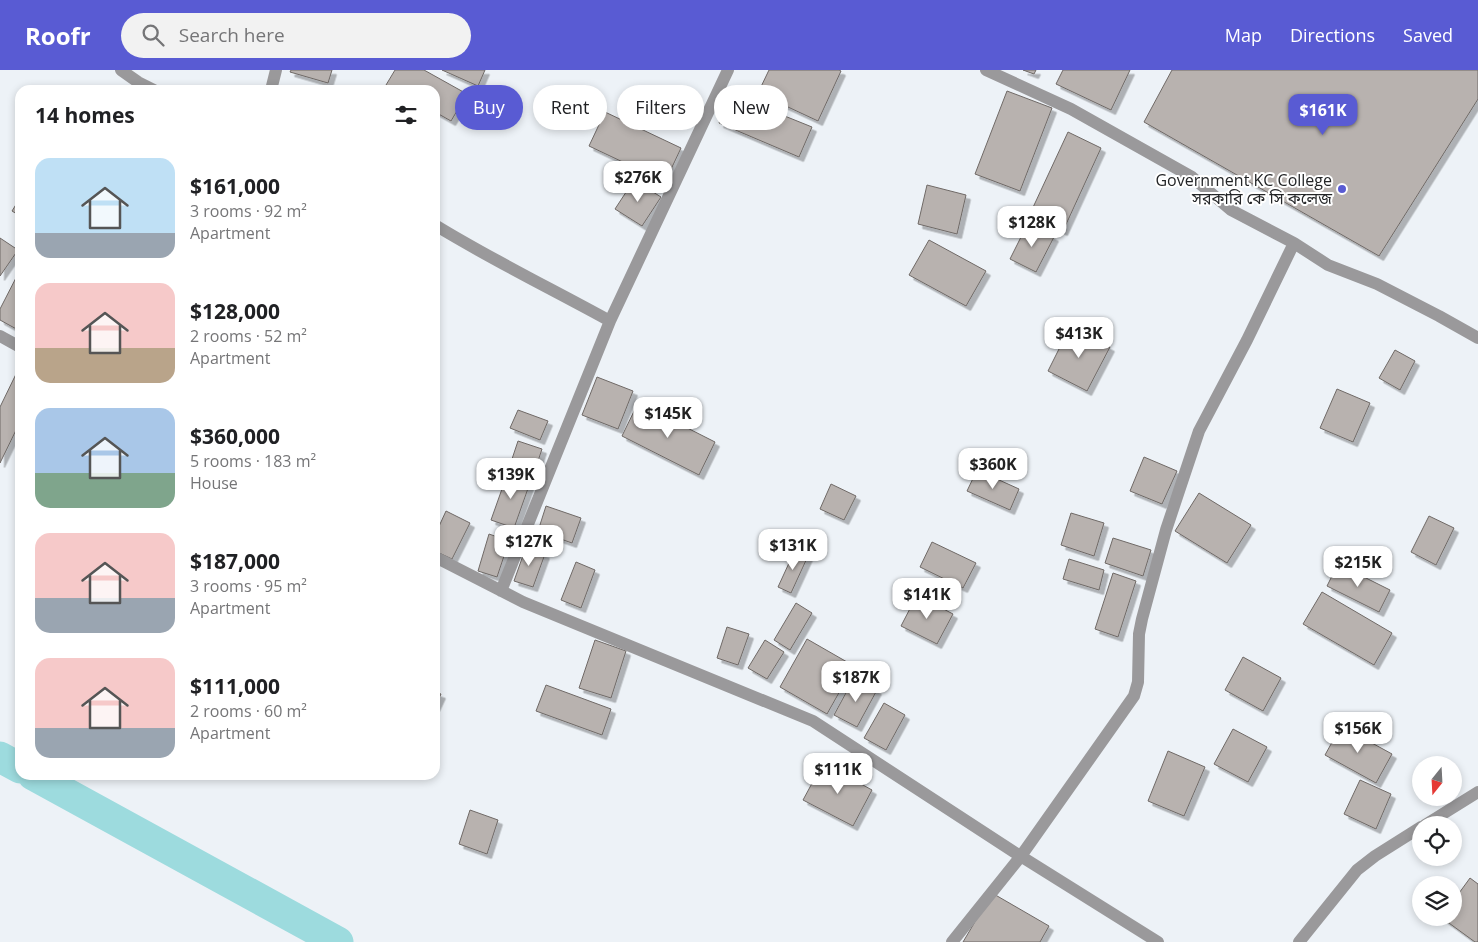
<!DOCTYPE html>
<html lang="en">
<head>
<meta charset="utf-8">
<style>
  :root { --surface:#fff; --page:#f2f2f2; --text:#202124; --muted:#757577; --accent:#595bd3 }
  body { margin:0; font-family:"Open Sans","Noto Sans Bengali",sans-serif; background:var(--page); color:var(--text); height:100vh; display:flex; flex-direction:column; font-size:19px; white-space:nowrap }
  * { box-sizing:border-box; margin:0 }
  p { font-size:16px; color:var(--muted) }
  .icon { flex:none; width:28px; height:28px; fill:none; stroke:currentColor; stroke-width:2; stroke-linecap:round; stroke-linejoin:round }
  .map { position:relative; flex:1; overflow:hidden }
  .side { position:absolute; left:15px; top:15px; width:425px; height:695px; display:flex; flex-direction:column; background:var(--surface); border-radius:15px; box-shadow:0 2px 8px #0003 }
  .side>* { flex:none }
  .guide { position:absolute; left:455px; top:15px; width:475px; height:45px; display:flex; gap:10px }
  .needle { width:32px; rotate:198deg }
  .controls { position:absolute; left:1412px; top:686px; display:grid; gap:10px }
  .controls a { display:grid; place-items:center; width:50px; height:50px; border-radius:50%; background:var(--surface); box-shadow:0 2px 8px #0003; font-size:25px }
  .price { position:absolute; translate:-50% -42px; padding:0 11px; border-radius:10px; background:#fff; color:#222; font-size:16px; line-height:32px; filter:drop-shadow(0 1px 2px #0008) }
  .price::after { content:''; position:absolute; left:50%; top:30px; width:15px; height:11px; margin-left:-8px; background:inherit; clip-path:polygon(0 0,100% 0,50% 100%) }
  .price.active { background:var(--accent); color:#fff }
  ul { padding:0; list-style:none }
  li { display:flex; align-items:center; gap:15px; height:125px; padding:0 20px }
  li span { display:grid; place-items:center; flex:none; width:140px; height:100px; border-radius:15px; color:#555 }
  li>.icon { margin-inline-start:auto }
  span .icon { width:60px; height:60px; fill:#fffc; stroke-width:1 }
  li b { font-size:21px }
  h2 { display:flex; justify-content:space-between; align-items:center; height:60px; padding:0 20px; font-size:21px }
  .chip { padding:0 18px; border-radius:22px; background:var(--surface); box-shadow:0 2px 8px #0003; font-size:18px; line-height:45px }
  .chip.active { background:var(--accent); color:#fff }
  header { display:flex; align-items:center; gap:30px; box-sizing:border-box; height:70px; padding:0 25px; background:var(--accent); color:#fff }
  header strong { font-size:24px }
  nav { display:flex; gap:28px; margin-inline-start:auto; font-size:18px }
  .search { width:350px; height:45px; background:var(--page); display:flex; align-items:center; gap:12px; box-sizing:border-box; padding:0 18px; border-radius:28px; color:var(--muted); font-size:19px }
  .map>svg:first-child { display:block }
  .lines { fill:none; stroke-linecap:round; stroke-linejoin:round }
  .canal { stroke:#9ddbde; stroke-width:31 }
  .building { fill:#b8b2af; stroke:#6f6966; filter:url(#shadow) }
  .minor { stroke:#9a999b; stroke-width:12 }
  .poi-dot { fill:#595bd3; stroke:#fff; stroke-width:2 }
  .labels { text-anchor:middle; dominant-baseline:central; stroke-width:4; stroke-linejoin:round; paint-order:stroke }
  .poi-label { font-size:16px; fill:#232527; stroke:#fff; text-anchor:end }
</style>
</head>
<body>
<header>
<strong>Roofr</strong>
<div class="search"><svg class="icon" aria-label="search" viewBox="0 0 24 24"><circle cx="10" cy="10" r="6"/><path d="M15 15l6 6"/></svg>Search here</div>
<nav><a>Map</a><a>Directions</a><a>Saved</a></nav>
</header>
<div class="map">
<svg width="1478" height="872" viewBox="0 0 1478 872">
  <defs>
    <filter id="shadow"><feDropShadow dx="4.5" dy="4.5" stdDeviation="0" flood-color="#0004"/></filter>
  </defs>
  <rect width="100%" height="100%" fill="#edf2f7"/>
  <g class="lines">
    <path class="canal" d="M 0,687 L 20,698
      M 33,705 L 338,872"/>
  </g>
  <path class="building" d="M 291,0 L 332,0 L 328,13 L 290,2 Z
    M 395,0 L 424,0 L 467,24 L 451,51 L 435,42 L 435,20 L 396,20 L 386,15 Z
    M 442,0 L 485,0 L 478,16 Z
    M 769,0 L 839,0 L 841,1 L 818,51 L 758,23 Z
    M 1023,0 L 1036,0 L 1034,4 Z
    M 1063,0 L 1130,0 L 1111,40 L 1056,14 Z
    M 1172,0 L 1478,0 L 1478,29 L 1379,186 L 1144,52 Z
    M 1007,21 L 1052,38 L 1020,121 L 975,104 Z
    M 730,24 L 812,57 L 799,87 L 719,53 Z
    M 605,42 L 681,78 L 665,112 L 589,76 Z
    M 1068,62 L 1101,78 L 1063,161 L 1029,146 Z
    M 634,110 L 661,127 L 642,156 L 615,139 Z
    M 927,115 L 966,125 L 957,164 L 918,154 Z
    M 20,128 L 20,146 L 12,141 Z
    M 1028,153 L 1054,167 L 1036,202 L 1010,189 Z
    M 0,168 L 18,180 L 0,206 Z
    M 929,170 L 986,201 L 966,236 L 909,205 Z
    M 20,200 L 20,261 L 0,250 L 0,239 Z
    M 1070,257 L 1110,277 L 1087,321 L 1048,301 Z
    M 1395,280 L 1415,291 L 1400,320 L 1379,308 Z
    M 18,300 L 20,300 L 20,352 L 0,393 L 0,337 Z
    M 597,307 L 633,321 L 618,359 L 582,345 Z
    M 1337,319 L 1370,333 L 1353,372 L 1320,358 Z
    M 638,333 L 715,372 L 699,405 L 622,366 Z
    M 518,340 L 548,351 L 540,370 L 510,358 Z
    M 518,371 L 542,379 L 533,406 L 509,398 Z
    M 1144,387 L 1177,401 L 1162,434 L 1130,421 Z
    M 977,400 L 1019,419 L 1010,440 L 967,421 Z
    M 508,402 L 531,410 L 514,458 L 491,450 Z
    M 831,414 L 856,426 L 844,450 L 820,439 Z
    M 1199,423 L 1251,455 L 1227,493 L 1175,461 Z
    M 546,436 L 581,448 L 572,473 L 538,461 Z
    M 446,441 L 470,453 L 452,489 L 435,481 L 435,465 Z
    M 1071,443 L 1104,453 L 1094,486 L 1061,475 Z
    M 1429,446 L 1454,458 L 1436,495 L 1411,482 Z
    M 489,464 L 509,471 L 497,507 L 478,501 Z
    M 1113,468 L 1151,480 L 1143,506 L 1105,493 Z
    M 932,472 L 976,493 L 963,518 L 920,497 Z
    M 526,477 L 545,484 L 533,517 L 514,511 Z
    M 795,480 L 808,486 L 791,523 L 778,517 Z
    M 1069,489 L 1104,500 L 1099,520 L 1063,509 Z
    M 576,492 L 595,500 L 581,538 L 561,530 Z
    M 1338,494 L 1390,520 L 1379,542 L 1327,516 Z
    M 1113,503 L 1136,511 L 1118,567 L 1095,559 Z
    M 1322,522 L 1392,563 L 1374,595 L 1303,554 Z
    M 917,525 L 953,544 L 937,574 L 901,556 Z
    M 796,533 L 812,543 L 790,580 L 774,570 Z
    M 727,557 L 749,564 L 738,595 L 717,588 Z
    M 807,569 L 854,596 L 827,644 L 780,617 Z
    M 595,570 L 626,581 L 611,628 L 579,618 Z
    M 765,570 L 784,582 L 767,609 L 748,598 Z
    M 1243,587 L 1281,608 L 1263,641 L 1225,620 Z
    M 854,608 L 877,620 L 857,657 L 834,645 Z
    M 546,615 L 611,639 L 602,665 L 536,641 Z
    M 435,622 L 441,624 L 435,637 Z
    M 884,633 L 905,645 L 886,680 L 864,668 Z
    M 1341,656 L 1392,684 L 1376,713 L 1325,685 Z
    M 1233,659 L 1267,677 L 1248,712 L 1214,694 Z
    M 1168,681 L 1205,697 L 1184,746 L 1148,731 Z
    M 823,693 L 872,720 L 853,756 L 803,730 Z
    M 1360,710 L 1391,724 L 1376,759 L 1344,744 Z
    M 470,740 L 498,750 L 487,784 L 459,774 Z
    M 1470,808 L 1478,814 L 1478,872 L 1475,872 L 1442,848 L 1454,848 L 1454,830 Z
    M 992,823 L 1049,856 L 1040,872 L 963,872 Z"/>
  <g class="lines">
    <path class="minor" d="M 121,0 L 138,12 L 154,20
      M 271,20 L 276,0
      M 435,155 C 492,190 552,219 610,251
      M 1294,173 L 1328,195 L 1377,214 L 1439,246 L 1478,268
      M 0,266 L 20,277
      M 435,487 L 523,532 L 813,651 L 1014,782 L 1158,872
      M 501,521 L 610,251 L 728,0
      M 1425,755 L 1478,722
      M 952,872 L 1021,786 L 1134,626 L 1138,612 L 1139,564 L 1142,549 L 1166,460 L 1199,361 L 1247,270 L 1294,173 L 1231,140 L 1192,107 L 1071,39 L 986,0
      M 1299,872 L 1357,800 L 1375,786 L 1421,757"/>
  </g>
  <circle class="poi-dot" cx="1342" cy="119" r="5"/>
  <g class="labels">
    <g class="poi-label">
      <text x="1332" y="110">Government KC College<tspan x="1332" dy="18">সরকারি কে সি কলেজ</tspan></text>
    </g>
  </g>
</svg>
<div class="controls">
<a><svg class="needle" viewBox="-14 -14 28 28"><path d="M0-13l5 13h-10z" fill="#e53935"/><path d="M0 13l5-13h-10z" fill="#757577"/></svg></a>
<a><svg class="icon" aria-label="locate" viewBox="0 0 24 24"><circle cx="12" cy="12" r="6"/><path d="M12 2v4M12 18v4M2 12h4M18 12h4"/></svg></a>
<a><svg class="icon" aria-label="layers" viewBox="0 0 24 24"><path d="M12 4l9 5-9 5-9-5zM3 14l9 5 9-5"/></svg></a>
</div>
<b class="price active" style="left:1323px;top:66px">$161K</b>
<b class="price" style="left:638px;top:133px">$276K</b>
<b class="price" style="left:1032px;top:178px">$128K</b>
<b class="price" style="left:1079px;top:289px">$413K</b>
<b class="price" style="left:668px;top:369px">$145K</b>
<b class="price" style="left:993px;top:420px">$360K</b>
<b class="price" style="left:511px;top:430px">$139K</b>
<b class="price" style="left:529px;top:497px">$127K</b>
<b class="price" style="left:793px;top:501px">$131K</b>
<b class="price" style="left:1358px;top:518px">$215K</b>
<b class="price" style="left:927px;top:550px">$141K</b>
<b class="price" style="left:856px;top:633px">$187K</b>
<b class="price" style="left:1358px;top:684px">$156K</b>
<b class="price" style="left:838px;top:725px">$111K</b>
<div class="guide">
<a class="chip active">Buy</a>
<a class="chip">Rent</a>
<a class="chip">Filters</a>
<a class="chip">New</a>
</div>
<section class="side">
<h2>14 homes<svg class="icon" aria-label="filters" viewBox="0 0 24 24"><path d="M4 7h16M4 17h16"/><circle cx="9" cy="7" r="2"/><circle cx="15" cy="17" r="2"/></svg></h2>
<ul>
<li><span style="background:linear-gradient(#bfe0f5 75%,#9aa5b1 0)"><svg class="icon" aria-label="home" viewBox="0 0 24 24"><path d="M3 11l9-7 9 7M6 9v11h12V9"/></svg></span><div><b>$161,000</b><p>3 rooms · 92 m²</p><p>Apartment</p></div></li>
<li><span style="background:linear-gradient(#f6c9c9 65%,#b9a48a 0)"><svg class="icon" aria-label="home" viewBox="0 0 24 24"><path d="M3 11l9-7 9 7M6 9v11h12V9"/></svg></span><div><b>$128,000</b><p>2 rooms · 52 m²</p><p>Apartment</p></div></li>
<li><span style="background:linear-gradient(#a9c7e8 65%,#7fa58c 0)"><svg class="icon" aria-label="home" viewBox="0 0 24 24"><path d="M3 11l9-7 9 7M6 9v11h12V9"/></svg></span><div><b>$360,000</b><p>5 rooms · 183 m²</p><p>House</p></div></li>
<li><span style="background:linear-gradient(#f6c9c9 65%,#9aa5b1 0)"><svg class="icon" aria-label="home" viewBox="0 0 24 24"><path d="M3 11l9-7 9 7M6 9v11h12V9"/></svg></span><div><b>$187,000</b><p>3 rooms · 95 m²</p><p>Apartment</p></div></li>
<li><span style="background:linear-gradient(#f6c9c9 70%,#9aa5b1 0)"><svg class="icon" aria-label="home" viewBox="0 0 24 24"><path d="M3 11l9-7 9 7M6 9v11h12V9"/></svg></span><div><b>$111,000</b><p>2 rooms · 60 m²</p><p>Apartment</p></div></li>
</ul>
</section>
</div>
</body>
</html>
